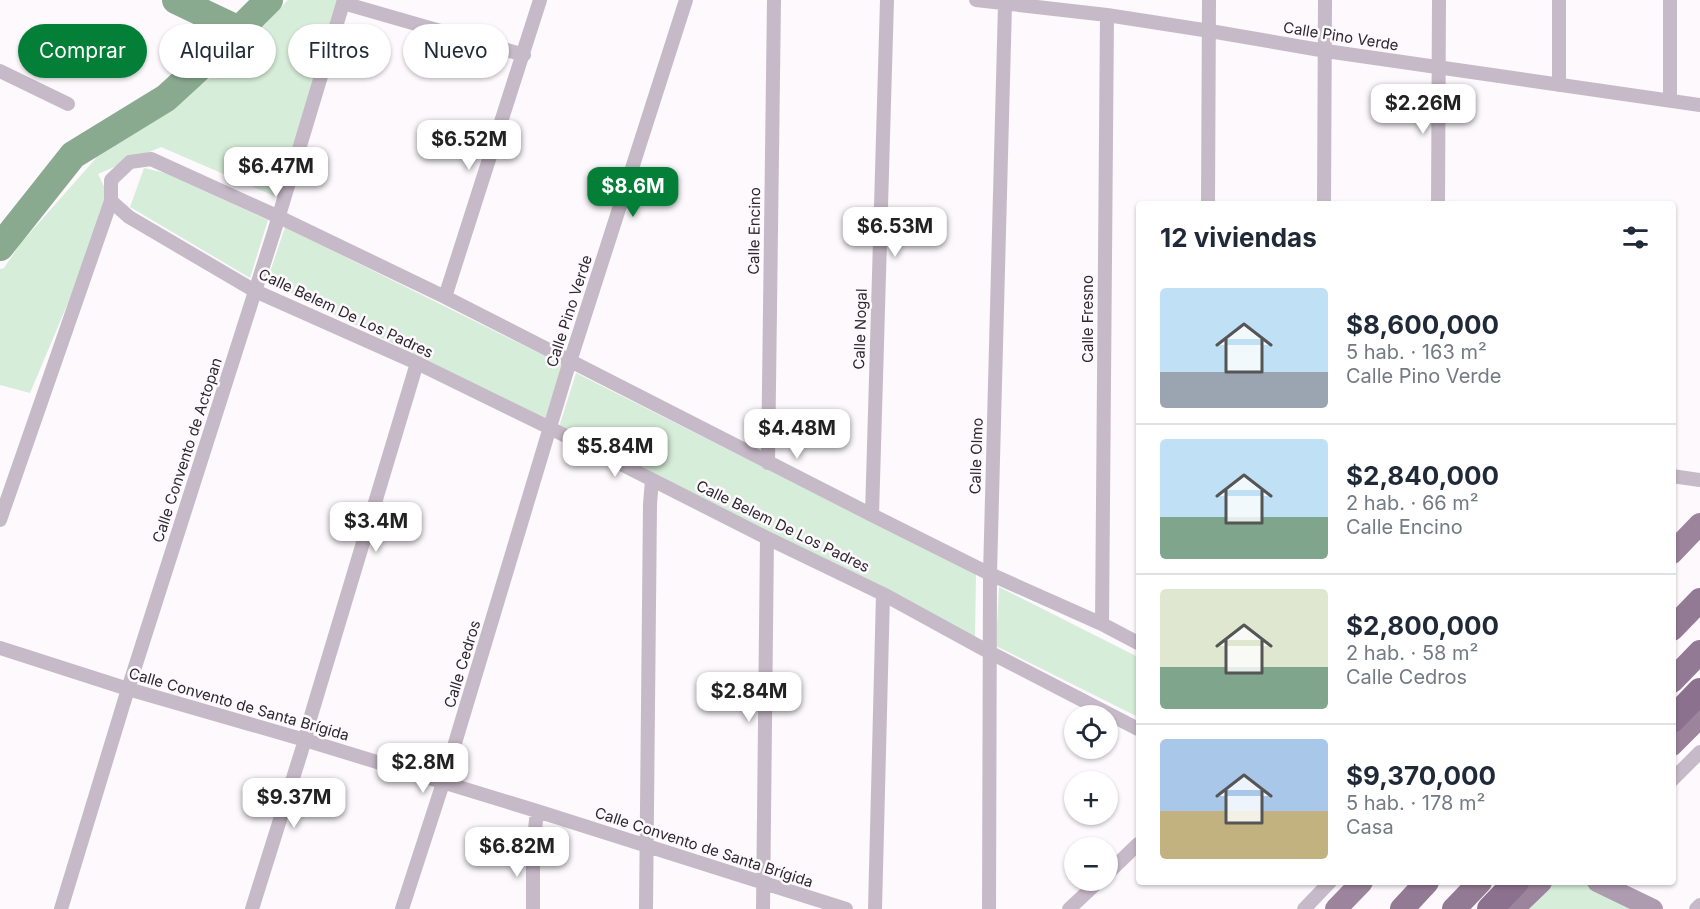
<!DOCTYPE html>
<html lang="es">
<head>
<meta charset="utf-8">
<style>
  :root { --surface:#fff; --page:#f2f2f3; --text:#1f2937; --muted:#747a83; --line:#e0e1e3; --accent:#037f38 }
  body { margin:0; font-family:Inter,sans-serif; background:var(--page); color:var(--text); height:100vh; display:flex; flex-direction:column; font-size:22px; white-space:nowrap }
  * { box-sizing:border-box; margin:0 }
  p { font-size:20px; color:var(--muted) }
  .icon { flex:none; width:33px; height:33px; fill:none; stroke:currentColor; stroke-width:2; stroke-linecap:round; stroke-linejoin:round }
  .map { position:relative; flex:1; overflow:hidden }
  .side { position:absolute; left:1136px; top:201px; width:540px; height:684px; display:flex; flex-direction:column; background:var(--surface); border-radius:6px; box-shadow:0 2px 4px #0004 }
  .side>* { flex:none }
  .top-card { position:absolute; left:18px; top:24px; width:570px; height:54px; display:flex; gap:12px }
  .tools { position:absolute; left:1064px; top:705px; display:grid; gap:12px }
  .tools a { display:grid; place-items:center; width:54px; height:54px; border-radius:50%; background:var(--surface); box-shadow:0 2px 4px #0004; font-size:30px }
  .price { position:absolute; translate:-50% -51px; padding:0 14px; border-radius:12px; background:#fff; color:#222; font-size:20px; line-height:39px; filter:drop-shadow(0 2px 3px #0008) }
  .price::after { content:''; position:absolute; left:50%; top:36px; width:18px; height:14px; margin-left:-9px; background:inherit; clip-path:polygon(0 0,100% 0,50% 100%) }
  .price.selected { background:var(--accent); color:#fff }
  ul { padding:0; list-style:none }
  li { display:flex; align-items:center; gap:18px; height:150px; padding:0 24px }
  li+li { border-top:2px solid var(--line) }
  li span { display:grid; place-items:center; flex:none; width:168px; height:120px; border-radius:6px; color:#555 }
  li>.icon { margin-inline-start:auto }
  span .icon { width:72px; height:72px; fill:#fffc; stroke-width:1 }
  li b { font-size:26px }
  h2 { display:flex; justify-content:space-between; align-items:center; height:72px; padding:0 24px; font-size:26px }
  .chip { padding:0 21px; border-radius:27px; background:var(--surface); box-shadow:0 2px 4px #0004; font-size:21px; line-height:54px }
  .chip.selected { background:var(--accent); color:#fff }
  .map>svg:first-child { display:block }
  .green { fill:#d6edd9 }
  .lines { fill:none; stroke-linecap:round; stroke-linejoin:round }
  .river { stroke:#8aaa90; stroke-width:28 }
  .minor { stroke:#c7bac8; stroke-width:14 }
  .secondary { stroke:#ad9baf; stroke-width:20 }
  .primary { stroke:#9b849c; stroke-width:22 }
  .trunk { stroke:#937a94; stroke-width:24 }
  .motorway { stroke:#8b718d; stroke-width:26 }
  .labels { text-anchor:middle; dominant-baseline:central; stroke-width:5; stroke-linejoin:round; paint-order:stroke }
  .street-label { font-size:15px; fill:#2e272f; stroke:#fdf9fd }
</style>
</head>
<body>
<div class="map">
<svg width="1700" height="909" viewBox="0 0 1700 909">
  <rect width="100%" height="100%" fill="#fdf9fd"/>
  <path class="green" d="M 288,0 L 340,0 L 279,198 L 161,147 L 98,174 L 111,201 L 30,393 L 0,385 L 0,269 L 4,268 L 21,243 L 97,157 L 216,74 Z
    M 144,168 L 165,173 L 268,220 L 250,278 L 130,207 Z
    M 285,227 L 565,366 L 546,420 L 267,281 Z
    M 576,373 L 976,574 L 975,637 L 559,427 Z
    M 999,587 L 1138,657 L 1138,717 L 996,646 Z
    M 1542,882 L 1595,882 L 1647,909 L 1514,909 Z"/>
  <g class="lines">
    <path class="river" d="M 176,0 L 239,30
      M 0,247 L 73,155 L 166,98 L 225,44 L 269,0"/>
    <path class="minor" d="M 976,0 L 1107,15 L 1210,31 L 1326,51 L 1700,105
      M 343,3 L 524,55
      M 0,71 L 68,104
      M 1559,85 L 1559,0
      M 1670,100 L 1670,0
      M 111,201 L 129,217 L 255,291 L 417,363 L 550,428 L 767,538 L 883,594 L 989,652 L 1138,729
      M 1208,204 L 1209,0
      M 1324,204 L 1325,0
      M 1438,204 L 1439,0
      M 445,297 L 540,0
      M 768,463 L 774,0
      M 1672,476 L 1700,480
      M 872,515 L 887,0
      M 0,520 L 111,201 L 111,180 L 130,162 L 151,159 L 279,217 L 445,297 L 872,515 L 990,574 L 1102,624 L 1138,643
      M 1102,624 L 1107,15
      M 0,648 L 128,689 L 305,740 L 537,811 L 846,909
      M 1672,780 L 1700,752
      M 1107,874 L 1138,844
      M 61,909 L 128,689 L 274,232 L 344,0
      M 252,909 L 305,740 L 310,719 L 417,363
      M 402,909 L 443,783 L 566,374 L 686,0
      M 533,909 L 533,848 L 537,811
      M 646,909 L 650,504 L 652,480
      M 763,909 L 767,538
      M 875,909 L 883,594
      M 989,909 L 990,574 L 1005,4
      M 1069,909 L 1100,880
      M 1304,909 L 1330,882
      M 1696,909 L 1700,905"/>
    <path class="secondary" d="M 1597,882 L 1653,909"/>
    <path class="primary" d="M 1672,553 L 1700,524
      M 1672,745 L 1700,717
      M 1336,909 L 1362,882
      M 1513,909 L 1541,882"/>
    <path class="trunk" d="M 1672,629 L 1700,600
      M 1672,681 L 1700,652
      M 1402,909 L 1427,882
      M 1454,909 L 1480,882"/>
    <path class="motorway" d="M 1672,720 L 1700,691
      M 1490,909 L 1516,882"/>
  </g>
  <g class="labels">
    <g class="street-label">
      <text transform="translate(1341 36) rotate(9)">Calle Pino Verde</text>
      <text transform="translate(754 231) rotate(-89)">Calle Encino</text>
      <text transform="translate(569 311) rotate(-72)">Calle Pino Verde</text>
      <text transform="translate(346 313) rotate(25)">Calle Belem De Los Padres</text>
      <text transform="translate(1087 319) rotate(-90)">Calle Fresno</text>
      <text transform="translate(860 329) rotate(-88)">Calle Nogal</text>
      <text transform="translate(187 450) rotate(-72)">Calle Convento de Actopan</text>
      <text transform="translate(976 456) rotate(-88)">Calle Olmo</text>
      <text transform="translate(783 526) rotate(26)">Calle Belem De Los Padres</text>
      <text transform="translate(462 664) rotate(-73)">Calle Cedros</text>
      <text transform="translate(239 704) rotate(16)">Calle Convento de Santa Brígida</text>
      <text transform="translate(704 847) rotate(18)">Calle Convento de Santa Brígida</text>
    </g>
  </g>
</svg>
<div class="tools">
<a><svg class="icon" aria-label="locate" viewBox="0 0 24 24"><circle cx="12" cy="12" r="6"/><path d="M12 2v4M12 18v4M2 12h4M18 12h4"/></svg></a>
<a>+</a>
<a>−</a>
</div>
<b class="price" style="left:1423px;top:135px">$2.26M</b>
<b class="price" style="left:469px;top:171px">$6.52M</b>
<b class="price" style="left:276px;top:198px">$6.47M</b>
<b class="price selected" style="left:633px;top:218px">$8.6M</b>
<b class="price" style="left:895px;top:258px">$6.53M</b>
<b class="price" style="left:797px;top:460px">$4.48M</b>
<b class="price" style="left:615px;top:478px">$5.84M</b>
<b class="price" style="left:376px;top:553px">$3.4M</b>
<b class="price" style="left:749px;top:723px">$2.84M</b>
<b class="price" style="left:423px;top:794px">$2.8M</b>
<b class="price" style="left:294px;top:829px">$9.37M</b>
<b class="price" style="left:517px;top:878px">$6.82M</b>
<div class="top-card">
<a class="chip selected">Comprar</a>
<a class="chip">Alquilar</a>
<a class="chip">Filtros</a>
<a class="chip">Nuevo</a>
</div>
<section class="side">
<h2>12 viviendas<svg class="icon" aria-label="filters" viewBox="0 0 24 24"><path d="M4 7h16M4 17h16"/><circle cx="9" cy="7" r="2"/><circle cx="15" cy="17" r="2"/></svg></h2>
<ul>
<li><span style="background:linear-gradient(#bfe0f5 70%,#9aa5b1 0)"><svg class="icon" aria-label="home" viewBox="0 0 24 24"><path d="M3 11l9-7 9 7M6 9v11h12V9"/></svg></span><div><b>$8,600,000</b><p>5 hab. · 163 m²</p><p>Calle Pino Verde</p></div></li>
<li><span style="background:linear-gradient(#bfe0f5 65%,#7fa58c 0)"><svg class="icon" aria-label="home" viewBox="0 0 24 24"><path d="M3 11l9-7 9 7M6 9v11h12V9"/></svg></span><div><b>$2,840,000</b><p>2 hab. · 66 m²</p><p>Calle Encino</p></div></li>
<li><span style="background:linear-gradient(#dfe7d0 65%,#7fa58c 0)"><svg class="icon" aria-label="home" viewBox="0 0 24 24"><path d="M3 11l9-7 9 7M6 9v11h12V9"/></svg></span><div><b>$2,800,000</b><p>2 hab. · 58 m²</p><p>Calle Cedros</p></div></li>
<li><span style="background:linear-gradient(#a9c7e8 60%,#c2b280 0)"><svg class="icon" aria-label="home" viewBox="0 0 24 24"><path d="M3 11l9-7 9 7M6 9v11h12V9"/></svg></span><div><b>$9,370,000</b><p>5 hab. · 178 m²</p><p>Casa</p></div></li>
</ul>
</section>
</div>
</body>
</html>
